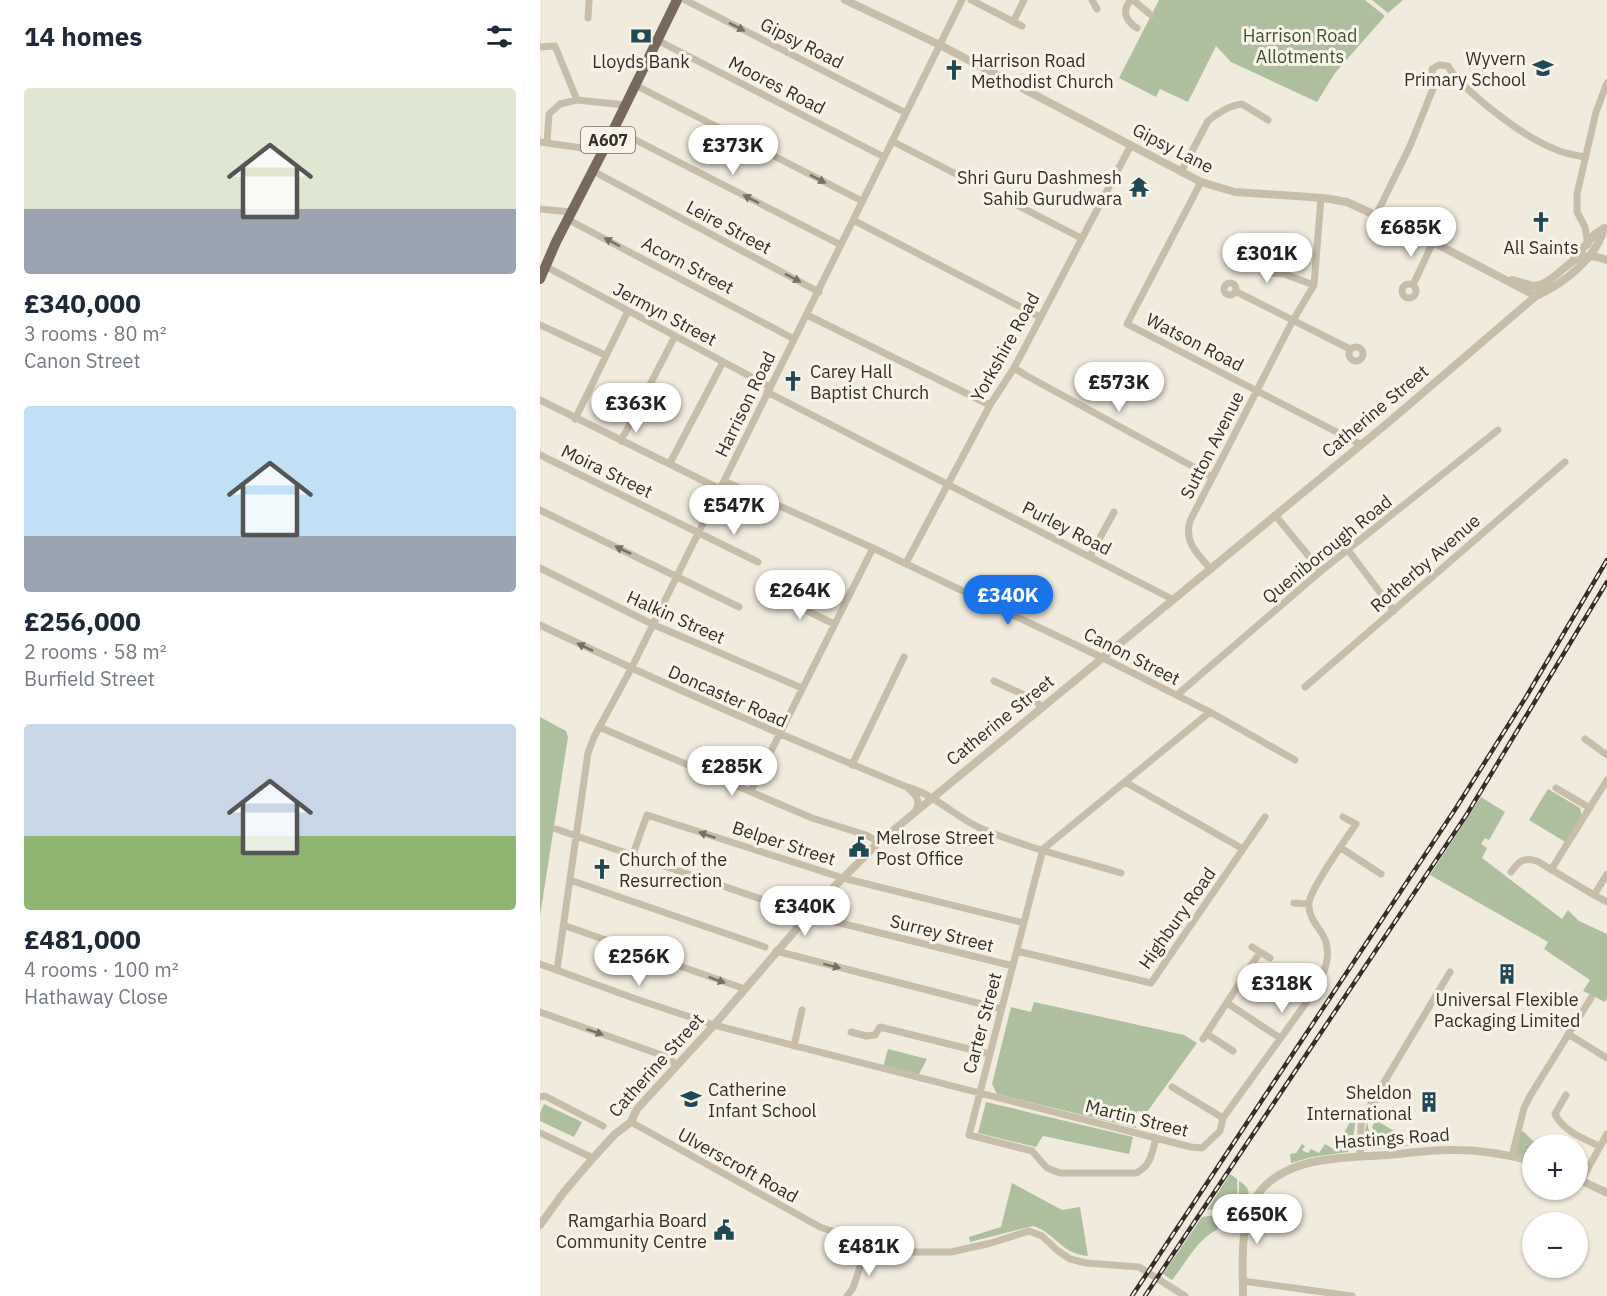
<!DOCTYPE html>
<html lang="en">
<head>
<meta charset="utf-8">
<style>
  :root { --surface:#fff; --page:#f2f2f3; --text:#1f2937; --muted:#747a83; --accent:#1a73e8 }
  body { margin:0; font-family:"IBM Plex Sans",sans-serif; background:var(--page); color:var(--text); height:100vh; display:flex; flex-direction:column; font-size:22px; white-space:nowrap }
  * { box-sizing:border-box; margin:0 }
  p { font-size:20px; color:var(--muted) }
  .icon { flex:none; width:33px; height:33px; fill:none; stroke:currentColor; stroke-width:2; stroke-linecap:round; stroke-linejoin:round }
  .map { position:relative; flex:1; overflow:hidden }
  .sheet { display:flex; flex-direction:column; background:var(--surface); width:540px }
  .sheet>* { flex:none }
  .controls { position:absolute; left:982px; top:1134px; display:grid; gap:12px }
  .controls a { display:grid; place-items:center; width:66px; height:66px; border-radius:50%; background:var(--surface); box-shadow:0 2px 4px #0004; font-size:30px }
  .price { position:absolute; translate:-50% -51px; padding:0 14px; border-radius:21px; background:#fff; color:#222; font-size:20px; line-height:39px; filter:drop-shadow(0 2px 3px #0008) }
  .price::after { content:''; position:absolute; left:50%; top:36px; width:18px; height:14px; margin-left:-9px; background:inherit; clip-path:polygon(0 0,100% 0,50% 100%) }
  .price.selected { background:var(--accent); color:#fff }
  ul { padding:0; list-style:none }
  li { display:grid; align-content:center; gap:12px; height:318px; padding:0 24px }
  li span { display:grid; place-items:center; height:186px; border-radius:6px; color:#555 }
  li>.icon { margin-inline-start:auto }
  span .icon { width:108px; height:108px; fill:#fffc; stroke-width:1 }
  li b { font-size:26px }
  h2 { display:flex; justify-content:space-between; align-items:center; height:72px; padding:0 24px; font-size:26px }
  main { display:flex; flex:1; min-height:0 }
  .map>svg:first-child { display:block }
  .green { fill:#aebf9d }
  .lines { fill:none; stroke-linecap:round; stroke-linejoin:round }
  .minor { stroke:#c8bda9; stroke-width:7 }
  .tertiary { stroke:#c8bda9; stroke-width:8 }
  .primary { stroke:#77695b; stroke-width:10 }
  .rail-casing { stroke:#362f29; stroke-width:4.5 }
  .rail { stroke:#f9f4e9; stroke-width:2; stroke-dasharray:7; stroke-linecap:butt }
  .oneway { fill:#786f63 }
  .labels { text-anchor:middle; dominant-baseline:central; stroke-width:6; stroke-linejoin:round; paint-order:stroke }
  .shield { fill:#f9f4e9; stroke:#706a63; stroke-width:1.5 }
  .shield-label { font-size:16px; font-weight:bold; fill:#362f29 }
  .park-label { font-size:18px; fill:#3f532e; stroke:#f9f4e9 }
  .street-label { font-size:18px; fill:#362f29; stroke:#f9f4e9 }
  .poi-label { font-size:18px; fill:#362f29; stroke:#f9f4e9; text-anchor:start }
</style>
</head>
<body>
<main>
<section class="sheet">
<h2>14 homes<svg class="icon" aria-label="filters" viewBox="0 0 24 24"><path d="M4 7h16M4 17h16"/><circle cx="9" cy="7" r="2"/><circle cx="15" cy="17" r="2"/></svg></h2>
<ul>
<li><span style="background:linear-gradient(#dfe7d0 65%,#9aa5b1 0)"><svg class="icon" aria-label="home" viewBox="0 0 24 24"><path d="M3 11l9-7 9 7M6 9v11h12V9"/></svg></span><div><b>£340,000</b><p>3 rooms · 80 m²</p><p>Canon Street</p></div></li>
<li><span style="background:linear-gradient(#bfe0f5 70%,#9aa5b1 0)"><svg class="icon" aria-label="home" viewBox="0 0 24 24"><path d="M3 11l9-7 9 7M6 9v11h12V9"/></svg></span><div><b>£256,000</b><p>2 rooms · 58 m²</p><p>Burfield Street</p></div></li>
<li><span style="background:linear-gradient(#c9d6e8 60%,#8fb573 0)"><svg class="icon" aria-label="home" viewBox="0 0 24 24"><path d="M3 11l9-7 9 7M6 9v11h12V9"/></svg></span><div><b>£481,000</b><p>4 rooms · 100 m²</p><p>Hathaway Close</p></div></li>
</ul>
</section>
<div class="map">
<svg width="1067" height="1296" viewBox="0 0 1067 1296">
  <rect width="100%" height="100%" fill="#f1ebdd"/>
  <path class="green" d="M 619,0 L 825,0 L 845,16 L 795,73 L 777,102 L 691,62 L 676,46 L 648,102 L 620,89 L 616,97 L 579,78 Z
    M 832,0 L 863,0 L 848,13 Z
    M 0,717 L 26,731 L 28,737 L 0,916 Z
    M 1008,789 L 1040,808 L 1042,817 L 1027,843 L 989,820 Z
    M 941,797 L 965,812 L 949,840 L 945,838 L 941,844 L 947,848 L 942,858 L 1022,919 L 1028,910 L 1039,921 L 1067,934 L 1067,998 L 1065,1002 L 1043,991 L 1050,980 L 1004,949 L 1008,942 L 890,875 Z
    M 494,1002 L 644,1035 L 657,1043 L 607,1112 L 597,1111 L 596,1128 L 457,1094 L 452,1084 L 471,1007 L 491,1012 Z
    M 348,1049 L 387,1059 L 378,1076 L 343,1067 Z
    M 850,1081 L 851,1082 C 844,1094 835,1106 829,1118 C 827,1123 827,1127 830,1132 C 839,1153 867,1144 885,1143 L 889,1137 L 890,1138 L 886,1144 L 834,1149 L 824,1142 C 824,1119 838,1100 850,1081 Z
    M 446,1102 L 593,1137 L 589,1154 L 503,1136 L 496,1147 L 438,1133 Z
    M 4,1104 L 42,1122 L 34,1137 L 0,1121 L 0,1113 Z
    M 813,1116 L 816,1118 L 812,1146 L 808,1152 L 772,1157 L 751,1163 L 750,1154 L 756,1153 L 762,1144 L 765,1146 L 762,1150 L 768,1153 L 771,1149 L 779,1153 L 785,1144 L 795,1150 Z
    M 836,1120 L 867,1139 L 867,1140 C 851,1142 839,1143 832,1127 Z
    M 979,1130 L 984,1132 L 996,1144 L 993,1144 L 993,1164 L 972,1156 Z
    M 690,1174 L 697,1179 L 698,1204 L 690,1208 L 667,1210 Z
    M 699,1181 C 711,1188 710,1194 706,1207 L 701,1207 L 699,1204 Z
    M 472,1183 L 522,1210 L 540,1207 L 548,1256 C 519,1253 516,1233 493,1226 L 430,1242 L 429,1237 L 461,1227 Z
    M 677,1215 L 678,1229 C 656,1240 647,1262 632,1280 L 623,1274 L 662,1217 Z"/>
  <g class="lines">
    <path class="minor" d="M 145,0 L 366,113
      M 431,0 L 482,26
      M 552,0 L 557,9
      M 591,0 C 581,11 586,21 597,28
      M 593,0 L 611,15
      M 48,18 L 49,0
      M 473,22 L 484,0
      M 117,40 L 344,157
      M 0,47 L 15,46 L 37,100
      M 95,85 L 322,201
      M 894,86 L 892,69 L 899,65 L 908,66 L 915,77
      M 74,129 L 301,245
      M 352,141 L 416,174
      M 0,142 L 63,151
      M 7,143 L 9,114 L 20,104 L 37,100 L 85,105
      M 53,171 L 279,292
      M 641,172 L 668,121 C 677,113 691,105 702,104 L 728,120
      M 661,182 L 587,324 L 820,444
      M 477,205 L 541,238
      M 0,209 L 31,212
      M 836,215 L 870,146 L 894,86 L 907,77 L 915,77 C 941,103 983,137 1017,150 C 1026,154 1035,155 1044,157
      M 27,219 L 254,339
      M 313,220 L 500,317
      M 1048,245 L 1045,227 L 1037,212 L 1037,194 L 1056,112 L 1067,83
      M 689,252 L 731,273 L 744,274 L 774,285
      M 5,266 L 230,387
      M684 289a6 6 0 1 1 12 0a6 6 0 1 1-12 0Z
      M862 291a7 7 0 1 1 14 0a7 7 0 1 1-14 0Z
      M 873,285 L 893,242
      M 695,291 L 810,349
      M 267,315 L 450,405
      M 0,325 L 65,355
      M809 354a7 7 0 1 1 14 0a7 7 0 1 1-14 0Z
      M 474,368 L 487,376 L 672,477
      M 227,392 L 632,599
      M 0,400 L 180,489
      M 35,419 L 88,311
      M 81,441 L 135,336
      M 0,455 L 218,562
      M 130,463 L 183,362
      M 184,481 L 333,548 L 563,658 L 670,712 L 755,760
      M 0,510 L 199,607
      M 735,515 L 781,571
      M 808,550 L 854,611
      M 550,556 L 574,512
      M 366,563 L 450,405 L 474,368 L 591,145
      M 0,568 L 112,624 L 262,688
      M 670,568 C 657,554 644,542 650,521 L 752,322 L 774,285 L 781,198
      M 237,596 L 294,624
      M 0,625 C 121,683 243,736 367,787 C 394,794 414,816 440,828 C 484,847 534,859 581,873
      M 454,681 L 493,699 L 502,707
      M 765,687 L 1025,462
      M 637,695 L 781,571 L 958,430
      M 59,727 L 272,818 L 326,835 L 339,842
      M 1045,739 L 1067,755
      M 312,765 L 364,657
      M 585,782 L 703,849
      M 1016,788 L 1050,808
      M 369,789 C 377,796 380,800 376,810
      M 211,791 L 333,548
      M 16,829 L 268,915 L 473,966
      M 801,848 L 841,874
      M 503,849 L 429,1135 L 492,1151 L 507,1168 L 520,1173 L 596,1173 C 611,1166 612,1153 616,1138
      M 503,849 L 670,712
      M 93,854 L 107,815 L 303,878 L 484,923
      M 1011,870 L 1067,780
      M 971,872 C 979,861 983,857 997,861 L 1054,895
      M 1067,874 L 1054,895 L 1067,902
      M 30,880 L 225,947
      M 754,903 L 769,904
      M 23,925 L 205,989
      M 712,947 L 730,958
      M 236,951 L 461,1009
      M 477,951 L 611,983 L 725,817
      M 0,964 L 96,999 L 174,1025 L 651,1147 L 662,1148 L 680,1131 L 683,1118 L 779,985 C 786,968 793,949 781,932 C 775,923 768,915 769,903 C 770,889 806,839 816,824 L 803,817
      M 17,970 L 48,753 L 54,737 L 91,669 L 422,0
      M 687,1003 L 740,1038
      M 0,1012 L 127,1057 L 137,1065
      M 311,1032 L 326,1036 L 335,1035 L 340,1027 L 449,1054
      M 667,1034 L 693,1051
      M 1028,1034 L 1067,1058
      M 663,1039 L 720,952
      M 254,1046 L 262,1010
      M 632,1087 L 683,1118
      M 1026,1095 L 1015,1114 C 1023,1131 1043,1138 1059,1146
      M 0,1097 L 5,1096 L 63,1126
      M 91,1122 L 280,1227 L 353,1252 L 411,1252 L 451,1243 L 489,1231 L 502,1236 L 518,1251 L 530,1259 L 546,1263 L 599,1267 L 645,1296
      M 0,1133 L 53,1158
      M 972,1156 L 984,1108 L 990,1096 L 1051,998
      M 820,1157 L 821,1125 L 825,1114 L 910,972
      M 1041,1181 L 1067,1134
      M 703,1281 L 812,1296
      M 307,1296 L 313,1288 L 328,1243"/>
    <path class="tertiary" d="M 305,0 L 400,45 L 661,182 L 695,192 L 784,198 L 807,202 L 893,242 L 996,296 C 1023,284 1057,258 1064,228
      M 1034,259 L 1055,234 L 1064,228
      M 972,280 L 994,286 L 1000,285 C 1027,274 1031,246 1067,260
      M 1038,1179 L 1067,1193
      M 0,1225 L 24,1192 L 53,1158 L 75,1134 L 91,1122 L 97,1109 L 174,1025 L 284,897 L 339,842 L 850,421 L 996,296 L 1005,283
      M 703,1296 C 703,1264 699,1225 716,1197 C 743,1155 804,1158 847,1155 C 870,1153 893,1149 916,1150 C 942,1150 968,1155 993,1161"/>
    <path class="primary" d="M 0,279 L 16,242 L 63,151 L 137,0"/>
    <g class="rail-casing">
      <path id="rail" d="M 592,1296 L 916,808 L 986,697 L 1067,560
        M 605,1296 L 927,814 L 1067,582"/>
    </g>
    <use href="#rail" class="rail"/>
  </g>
  <defs><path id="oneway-solid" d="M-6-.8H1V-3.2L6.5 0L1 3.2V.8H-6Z" transform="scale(1.5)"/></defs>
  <g class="oneway">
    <use href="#oneway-solid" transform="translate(197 27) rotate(27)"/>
    <use href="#oneway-solid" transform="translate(278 179) rotate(27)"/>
    <use href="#oneway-solid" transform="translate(211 199) rotate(-153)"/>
    <use href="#oneway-solid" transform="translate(72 242) rotate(-152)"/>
    <use href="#oneway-solid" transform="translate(253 278) rotate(28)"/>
    <use href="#oneway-solid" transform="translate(83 550) rotate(-154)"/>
    <use href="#oneway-solid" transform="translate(45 647) rotate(-154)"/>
    <use href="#oneway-solid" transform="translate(167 835) rotate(-161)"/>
    <use href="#oneway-solid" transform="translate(292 966) rotate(14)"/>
    <use href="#oneway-solid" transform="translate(177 980) rotate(20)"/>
    <use href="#oneway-solid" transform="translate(55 1032) rotate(19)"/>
  </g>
  <defs>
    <g id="bank-bare" transform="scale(1.62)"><path d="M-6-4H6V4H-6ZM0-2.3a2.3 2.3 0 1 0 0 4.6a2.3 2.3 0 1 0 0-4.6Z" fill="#204855" stroke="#f9f4e9" stroke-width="2.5" paint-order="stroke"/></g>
    <g id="school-bare" transform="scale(1.62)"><path d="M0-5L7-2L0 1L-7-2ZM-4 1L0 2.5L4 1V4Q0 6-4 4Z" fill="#204855" stroke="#f9f4e9" stroke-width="2.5" paint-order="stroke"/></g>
    <g id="church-bare" transform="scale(1.62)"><path d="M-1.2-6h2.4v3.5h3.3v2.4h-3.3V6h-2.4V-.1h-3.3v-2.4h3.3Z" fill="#204855" stroke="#f9f4e9" stroke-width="2.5" paint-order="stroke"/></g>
    <g id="temple-bare" transform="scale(1.62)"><path d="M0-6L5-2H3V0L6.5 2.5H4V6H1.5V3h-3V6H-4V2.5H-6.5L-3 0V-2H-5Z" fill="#204855" stroke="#f9f4e9" stroke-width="2.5" paint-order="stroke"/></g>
    <g id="civic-bare" transform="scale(1.62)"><path d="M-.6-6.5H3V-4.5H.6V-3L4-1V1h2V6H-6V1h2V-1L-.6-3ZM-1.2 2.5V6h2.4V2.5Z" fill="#204855" stroke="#f9f4e9" stroke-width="2.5" paint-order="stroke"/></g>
    <g id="building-bare" transform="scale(1.62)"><path d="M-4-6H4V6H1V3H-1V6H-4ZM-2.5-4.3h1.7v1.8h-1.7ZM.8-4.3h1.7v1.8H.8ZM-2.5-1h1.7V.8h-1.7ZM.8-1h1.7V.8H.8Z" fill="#204855" stroke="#f9f4e9" stroke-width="2.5" paint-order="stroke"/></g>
  </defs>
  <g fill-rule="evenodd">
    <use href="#bank-bare" x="101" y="36"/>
    <use href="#school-bare" x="1003" y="68"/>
    <use href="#church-bare" x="414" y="70"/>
    <use href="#temple-bare" x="599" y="187"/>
    <use href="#church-bare" x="1001" y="222"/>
    <use href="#church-bare" x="253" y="381"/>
    <use href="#civic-bare" x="319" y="847"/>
    <use href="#church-bare" x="62" y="869"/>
    <use href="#building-bare" x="967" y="974"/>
    <use href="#school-bare" x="151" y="1099"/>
    <use href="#building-bare" x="889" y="1102"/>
    <use href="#civic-bare" x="184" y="1230"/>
  </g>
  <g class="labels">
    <rect class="shield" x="41" y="127" width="54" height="26" rx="4.5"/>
    <g class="shield-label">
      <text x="68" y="140">A607</text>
    </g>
    <g class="park-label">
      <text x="760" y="35">Harrison Road<tspan x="760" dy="21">Allotments</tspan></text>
    </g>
    <g class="street-label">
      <text transform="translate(262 43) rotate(27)">Gipsy Road</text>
      <text transform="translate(237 85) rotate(27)">Moores Road</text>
      <text transform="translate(633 148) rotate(27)">Gipsy Lane</text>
      <text transform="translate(189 227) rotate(28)">Leire Street</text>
      <text transform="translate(148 265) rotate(28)">Acorn Street</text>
      <text transform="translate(125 314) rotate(28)">Jermyn Street</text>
      <text transform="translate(655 342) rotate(27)">Watson Road</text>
      <text transform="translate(465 347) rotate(-61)">Yorkshire Road</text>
      <text transform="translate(205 404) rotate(-64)">Harrison Road</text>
      <text transform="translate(835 411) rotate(-40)">Catherine Street</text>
      <text transform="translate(672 445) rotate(-63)">Sutton Avenue</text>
      <text transform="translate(67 471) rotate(26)">Moira Street</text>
      <text transform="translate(527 528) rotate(27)">Purley Road</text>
      <text transform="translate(787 549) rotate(-39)">Queniborough Road</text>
      <text transform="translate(885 563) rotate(-41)">Rotherby Avenue</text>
      <text transform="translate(136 617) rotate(24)">Halkin Street</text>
      <text transform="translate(592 656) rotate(27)">Canon Street</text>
      <text transform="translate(188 696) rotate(24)">Doncaster Road</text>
      <text transform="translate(460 720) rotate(-39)">Catherine Street</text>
      <text transform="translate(244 843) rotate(18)">Belper Street</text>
      <text transform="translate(637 918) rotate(-55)">Highbury Road</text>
      <text transform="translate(402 933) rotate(14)">Surrey Street</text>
      <text transform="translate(442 1023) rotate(-75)">Carter Street</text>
      <text transform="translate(116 1065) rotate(-48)">Catherine Street</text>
      <text transform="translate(597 1118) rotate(14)">Martin Street</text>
      <text transform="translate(852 1138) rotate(-4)">Hastings Road</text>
      <text transform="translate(198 1165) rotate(29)">Ulverscroft Road</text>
    </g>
    <g class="poi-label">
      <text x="986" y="58" text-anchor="end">Wyvern<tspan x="986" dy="21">Primary School</tspan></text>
      <text x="431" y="60">Harrison Road<tspan x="431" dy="21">Methodist Church</tspan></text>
      <text x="101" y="61" text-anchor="middle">Lloyds Bank</text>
      <text x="582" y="177" text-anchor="end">Shri Guru Dashmesh<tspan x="582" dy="21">Sahib Gurudwara</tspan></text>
      <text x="1001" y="247" text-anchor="middle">All Saints</text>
      <text x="270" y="371">Carey Hall<tspan x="270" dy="21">Baptist Church</tspan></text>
      <text x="336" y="837">Melrose Street<tspan x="336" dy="21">Post Office</tspan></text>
      <text x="79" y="859">Church of the<tspan x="79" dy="21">Resurrection</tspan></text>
      <text x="967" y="999" text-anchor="middle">Universal Flexible<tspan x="967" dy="21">Packaging Limited</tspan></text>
      <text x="168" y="1089">Catherine<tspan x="168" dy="21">Infant School</tspan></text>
      <text x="872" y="1092" text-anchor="end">Sheldon<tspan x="872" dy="21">International</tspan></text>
      <text x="167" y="1220" text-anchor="end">Ramgarhia Board<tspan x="167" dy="21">Community Centre</tspan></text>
    </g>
  </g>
</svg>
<div class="controls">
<a>+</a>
<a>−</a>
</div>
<b class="price" style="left:193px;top:176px">£373K</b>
<b class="price" style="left:871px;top:258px">£685K</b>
<b class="price" style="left:727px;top:284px">£301K</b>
<b class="price" style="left:579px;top:413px">£573K</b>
<b class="price" style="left:96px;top:434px">£363K</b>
<b class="price" style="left:194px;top:536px">£547K</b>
<b class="price" style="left:260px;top:621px">£264K</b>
<b class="price selected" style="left:468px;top:626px">£340K</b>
<b class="price" style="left:192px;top:797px">£285K</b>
<b class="price" style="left:265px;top:937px">£340K</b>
<b class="price" style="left:99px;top:987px">£256K</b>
<b class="price" style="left:742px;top:1014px">£318K</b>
<b class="price" style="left:717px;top:1245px">£650K</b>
<b class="price" style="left:329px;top:1277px">£481K</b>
</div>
</main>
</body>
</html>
